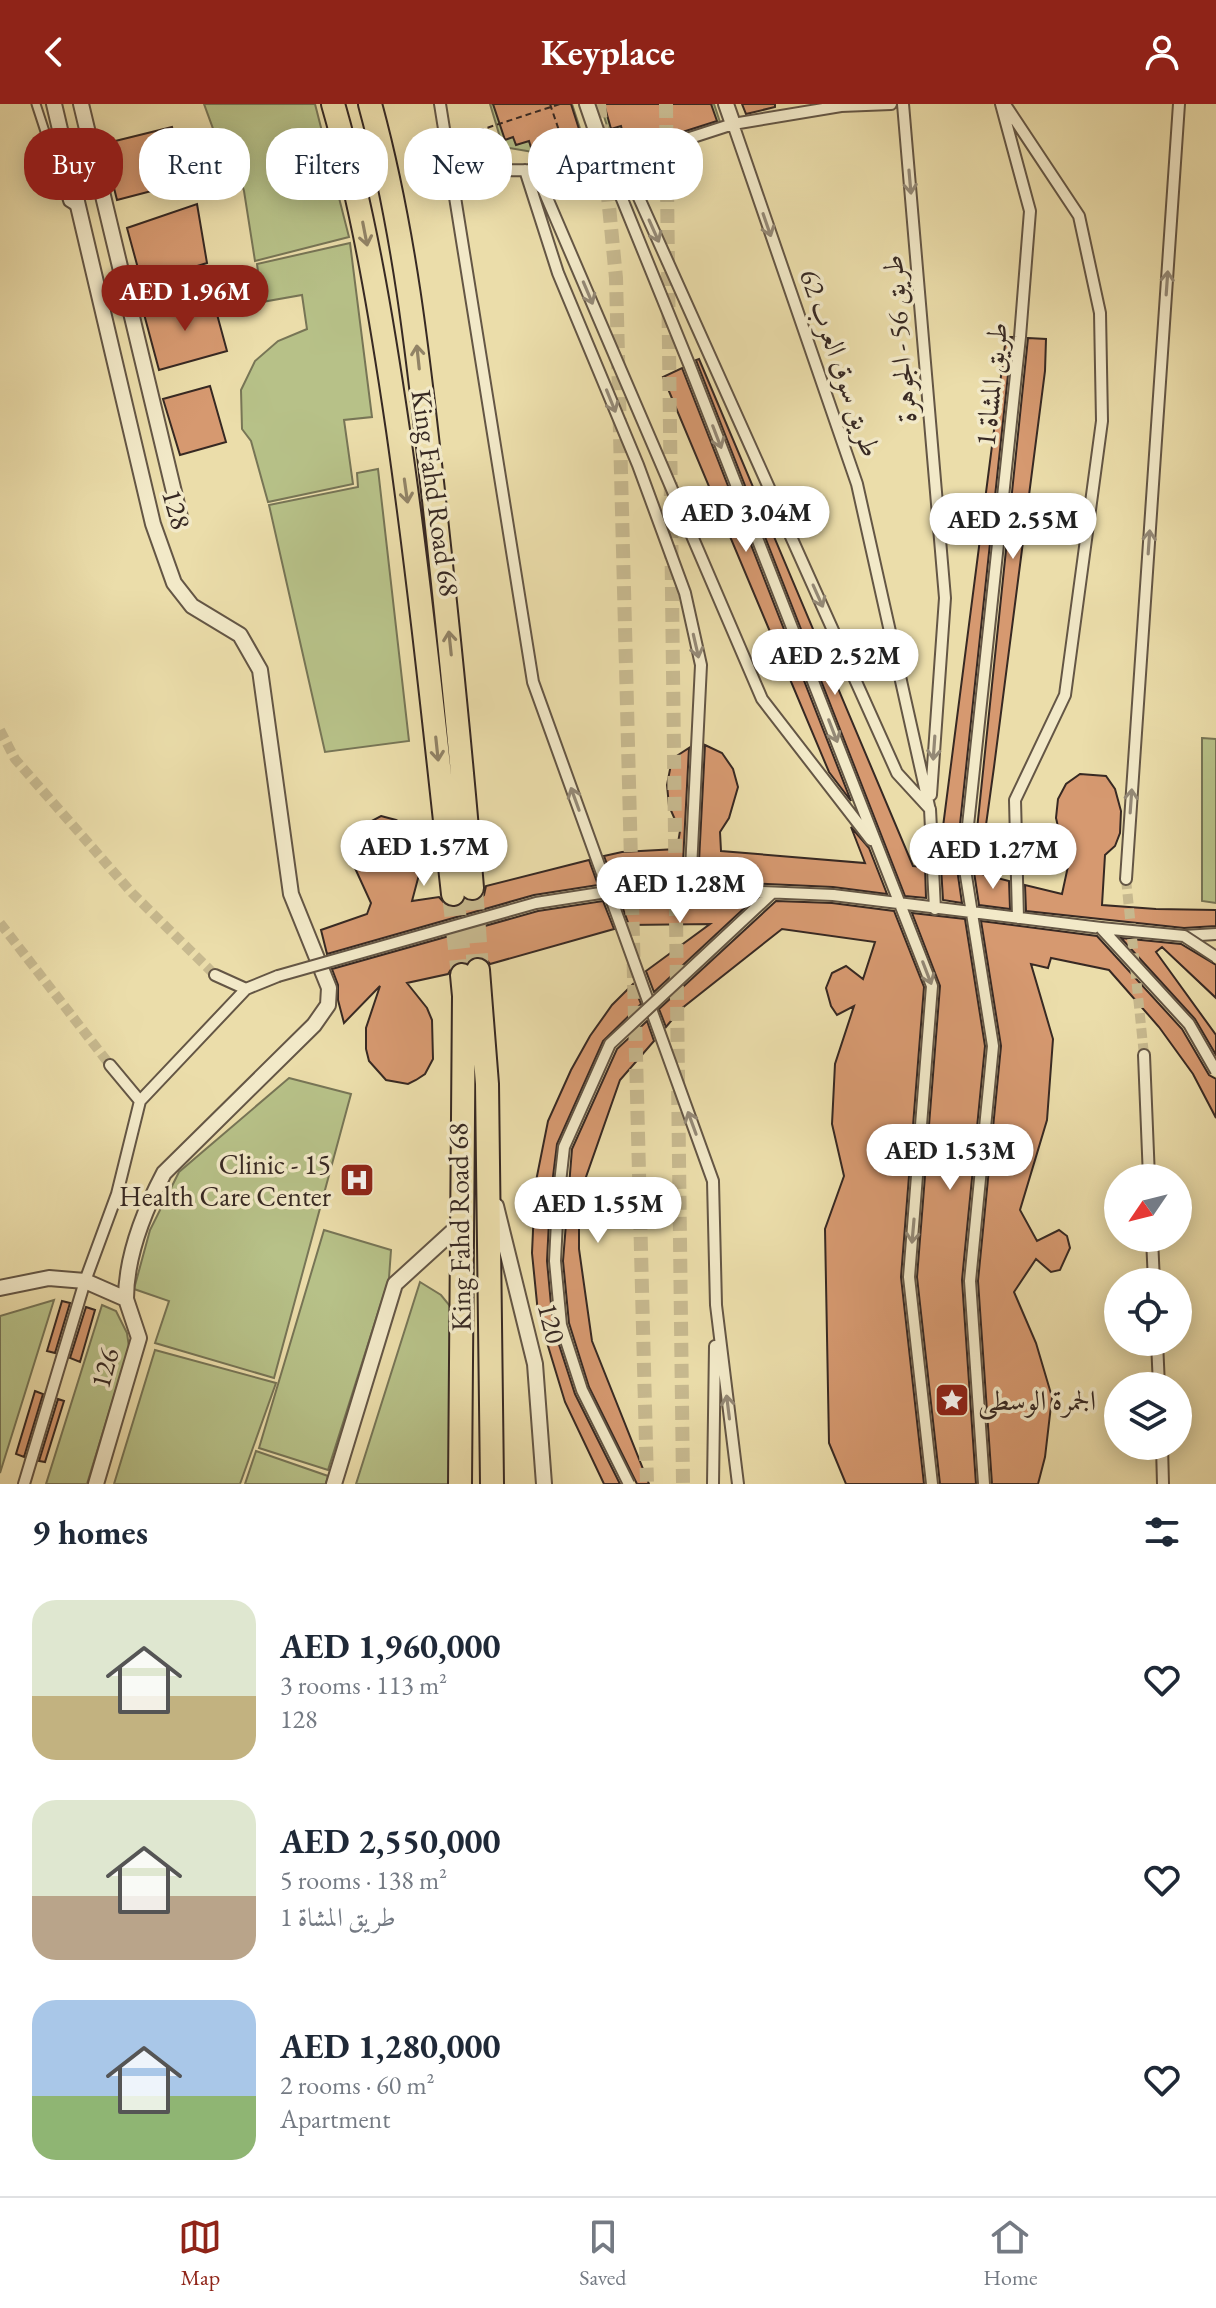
<!DOCTYPE html>
<html lang="en">
<head>
<meta charset="utf-8">
<style>
  :root { --surface:#fff; --page:#f6f6f7; --text:#1f2937; --muted:#747a83; --line:#e0e1e3; --accent:#8f2418 }
  body { margin:0; font-family:"EB Garamond",Amiri,serif; background:var(--page); color:var(--text); height:100vh; display:flex; flex-direction:column; font-size:30px; white-space:nowrap }
  * { box-sizing:border-box; margin:0 }
  p { font-size:26px; color:var(--muted) }
  .icon { flex:none; width:44px; height:44px; fill:none; stroke:currentColor; stroke-width:2; stroke-linecap:round; stroke-linejoin:round }
  .map { position:relative; height:1380px; overflow:hidden }
  .drawer { display:flex; flex-direction:column; background:var(--surface); flex:1 }
  .drawer>* { flex:none }
  .guide { position:absolute; left:24px; top:24px; width:800px; height:72px; display:flex; gap:16px }
  .needle { width:52px; rotate:235deg }
  .buttons { position:absolute; left:1104px; top:1060px; display:grid; gap:16px }
  .buttons a { display:grid; place-items:center; width:88px; height:88px; border-radius:50%; background:var(--surface); box-shadow:0 4px 20px #0003; font-size:40px }
  .price { position:absolute; translate:-50% -68px; padding:0 18px; border-radius:28px; background:#fff; color:#222; font-size:26px; line-height:52px; filter:drop-shadow(0 2px 4px #0008) }
  .price::after { content:''; position:absolute; left:50%; top:48px; width:24px; height:18px; margin-left:-12px; background:inherit; clip-path:polygon(0 0,100% 0,50% 100%) }
  .price.on { background:var(--accent); color:#fff }
  ul { padding:0; list-style:none }
  li { display:flex; align-items:center; gap:24px; height:200px; padding:0 32px }
  li span { display:grid; place-items:center; flex:none; width:224px; height:160px; border-radius:24px; color:#555 }
  li>.icon { margin-inline-start:auto }
  span .icon { width:96px; height:96px; fill:#fffc; stroke-width:1 }
  li b { font-size:34px }
  h2 { display:flex; justify-content:space-between; align-items:center; height:96px; padding:0 32px; font-size:34px }
  .chip { padding:0 28px; border-radius:32px; background:var(--surface); box-shadow:0 4px 20px #0003; font-size:28px; line-height:72px }
  .chip.on { background:var(--accent); color:#fff }
  header { display:flex; justify-content:space-between; align-items:center; height:104px; padding:0 32px; background:var(--accent); color:#fff; font-size:36px; font-weight:700 }
  .tab-bar { display:flex; justify-content:space-around; align-items:center; height:112px; border-top:2px solid var(--line); background:var(--surface); font-size:22px; color:var(--muted) }
  .tab-bar a { display:grid; justify-items:center; gap:4px }
  .tab-bar .on { color:var(--accent) }
  .map>svg:first-child { display:block }
  .green { fill:#b7c188; stroke:#777556; stroke-width:2 }
  .building { fill:#d69970; stroke:#372923; stroke-width:2 }
  .lines { fill:none; stroke-linecap:round; stroke-linejoin:round }
  .pedestrian-tunnel { stroke:#c7b98f; stroke-width:10; stroke-dasharray:10 5; stroke-linecap:butt }
  .minor-tunnel { stroke:#c7b98f; stroke-width:14; stroke-dasharray:14 7; stroke-linecap:butt }
  .primary-tunnel { stroke:#c7b98f; stroke-width:22; stroke-dasharray:22 11; stroke-linecap:butt }
  .service-casing { stroke:#645645; stroke-width:11 }
  .pedestrian-casing { stroke:#645645; stroke-width:14 }
  .minor-casing { stroke:#645645; stroke-width:18 }
  .primary-casing { stroke:#372923; stroke-width:26 }
  .path { stroke:#372923; stroke-width:2; stroke-dasharray:6 4; stroke-linecap:butt }
  .service { stroke:#f2e9c8; stroke-width:7 }
  .pedestrian { stroke:#f2e9c8; stroke-width:10 }
  .minor { stroke:#f2e9c8; stroke-width:14 }
  .primary { stroke:#ebddaa; stroke-width:22 }
  .pedestrian-bridge-casing { stroke:#645645; stroke-width:14; stroke-linecap:butt }
  .pedestrian-bridge { stroke:#f2e9c8; stroke-width:10 }
  .oneway { stroke:#948976 }
  .oneway2 { stroke:#918366 }
  .labels { text-anchor:middle; dominant-baseline:central; stroke-width:7; stroke-linejoin:round; paint-order:stroke }
  .street-label { font-size:28px; fill:#372923; stroke:#f2e9c8 }
  .poi-label { font-size:28px; fill:#372923; stroke:#f2e9c8; text-anchor:end }
</style>
</head>
<body>
<header><svg class="icon" aria-label="back" viewBox="0 0 24 24"><path d="M15 5l-7 7 7 7"/></svg>Keyplace<svg class="icon" aria-label="person" viewBox="0 0 24 24"><circle cx="12" cy="8" r="4"/><path d="M4 21q1-7 8-7t8 7"/></svg></header>
<div class="map">
<svg width="1216" height="1380" viewBox="0 0 1216 1380">
  <rect width="100%" height="100%" fill="#ebddaa"/>
  <filter id="stains"><feTurbulence type="fractalNoise" baseFrequency=".0025" numOctaves="4"/><feColorMatrix values="0 0 0 0 .2 0 0 0 0 .09 0 0 0 0 .02 0 0 0 .5 -.17"/></filter>
  <radialGradient id="worn" r=".72"><stop offset=".6" stop-color="#630" stop-opacity="0"/><stop offset="1" stop-color="#630" stop-opacity=".3"/></radialGradient>
  <path class="green" d="M 204,0 L 315,0 L 349,133 L 255,157 L 244,87 L 238,67 L 215,30 Z
    M 490,0 L 572,0 L 591,58 L 503,43 Z
    M 600,0 L 714,0 L 721,21 L 645,43 L 609,28 Z
    M 350,139 L 372,313 L 344,316 L 353,380 L 268,398 L 251,337 L 242,325 L 241,286 L 255,257 L 278,237 L 307,225 L 302,191 L 262,198 L 257,160 Z
    M 378,365 L 409,637 L 325,648 L 269,401 L 358,383 L 357,369 Z
    M 1202,634 L 1216,635 L 1216,799 L 1202,797 Z
    M 289,974 L 351,990 L 274,1274 L 155,1239 L 169,1197 L 134,1185 L 150,1126 L 179,1068 Z
    M 324,1126 L 391,1146 L 389,1174 L 328,1366 L 259,1344 Z
    M 420,1178 L 441,1191 L 450,1202 L 451,1380 L 356,1380 Z
    M 54,1196 L 0,1369 L 0,1212 Z
    M 102,1201 L 116,1207 L 127,1229 L 129,1243 L 87,1380 L 46,1380 Z
    M 155,1246 L 276,1279 L 240,1380 L 114,1380 Z
    M 256,1347 L 328,1372 L 326,1380 L 245,1380 Z"/>
  <path class="building" d="M 493,0 L 571,0 L 585,44 L 570,48 L 569,44 L 546,50 L 544,43 L 532,47 L 529,37 L 516,41 L 513,33 L 505,36 Z
    M 604,0 L 711,0 L 717,17 L 648,39 L 645,32 L 637,34 L 634,27 L 623,30 L 621,22 L 611,25 Z
    M 742,0 L 775,0 L 775,3 L 746,10 Z
    M 172,23 L 186,78 L 117,96 L 103,40 Z
    M 197,100 L 207,159 L 142,179 L 127,124 Z
    M 212,192 L 227,247 L 159,266 L 144,210 Z
    M 1006,233 L 1012,233 L 956,758 L 962,799 L 943,796 L 940,746 Z
    M 1028,234 L 1046,235 L 1045,267 L 994,663 L 982,750 L 973,764 Z
    M 699,255 L 913,762 L 925,763 L 926,794 L 905,792 L 696,256 Z
    M 682,264 L 851,697 L 829,668 L 663,273 Z
    M 210,282 L 226,338 L 180,351 L 163,295 Z
    M 705,641 L 722,649 L 733,665 L 738,683 L 729,714 L 720,728 L 721,747 L 865,759 L 851,723 L 869,744 L 887,790 L 833,783 L 698,777 Z
    M 689,644 L 682,777 L 639,775 L 614,779 L 604,752 L 622,748 L 677,745 L 680,727 L 669,702 L 667,681 L 672,655 Z
    M 1080,670 L 1106,672 L 1115,685 L 1121,707 L 1120,729 L 1115,742 L 1105,751 L 1102,801 L 1156,805 L 1216,806 L 1216,822 L 1184,824 L 1026,807 L 1025,781 L 1062,790 L 1070,753 L 1061,736 L 1056,714 L 1058,695 L 1066,680 Z
    M 381,712 L 396,716 L 412,725 L 417,738 L 420,767 L 412,797 L 439,793 L 447,802 L 455,804 L 465,796 L 479,796 L 484,791 L 486,782 L 589,756 L 598,781 L 534,791 L 327,850 L 321,826 L 367,810 L 371,799 L 354,762 L 355,732 L 364,721 Z
    M 974,768 L 1009,777 L 1010,805 L 979,801 Z
    M 639,791 L 689,794 L 753,796 L 654,888 L 646,867 L 710,820 L 629,821 L 619,794 Z
    M 603,797 L 614,825 L 490,860 L 485,854 L 476,852 L 467,858 L 455,859 L 448,870 L 407,879 L 427,904 L 432,916 L 433,955 L 425,970 L 416,976 L 408,980 L 386,976 L 369,957 L 366,945 L 366,924 L 380,882 L 344,919 L 338,896 L 338,881 L 332,865 L 538,807 Z
    M 776,797 L 832,799 L 894,807 L 924,883 L 901,1173 L 924,1380 L 846,1380 L 829,1339 L 825,1125 L 844,1072 L 832,1020 L 835,960 L 854,902 L 837,911 L 831,902 L 826,884 L 832,869 L 846,862 L 863,875 L 875,838 L 782,825 L 681,905 L 666,923 L 659,905 Z
    M 912,809 L 965,815 L 985,942 L 962,1176 L 976,1380 L 940,1380 L 917,1173 L 940,882 Z
    M 981,817 L 1097,832 L 1182,925 L 1209,971 L 1216,975 L 1216,1014 L 1193,970 L 1159,923 L 1109,866 L 1051,854 L 1048,864 L 1031,860 L 1053,935 L 1047,1016 L 1020,1106 L 1037,1137 L 1059,1126 L 1067,1132 L 1070,1144 L 1060,1166 L 1051,1168 L 1036,1155 L 1014,1188 L 1036,1239 L 1052,1293 L 1045,1353 L 1038,1380 L 992,1380 L 978,1177 L 1001,942 Z
    M 1121,834 L 1181,840 L 1216,861 L 1216,894 L 1162,843 L 1156,848 L 1216,931 L 1216,951 L 1195,915 Z
    M 633,880 L 641,900 L 603,937 L 557,1040 L 550,1097 L 547,1157 L 553,1222 L 575,1290 L 620,1380 L 604,1380 L 565,1298 L 538,1209 L 532,1149 L 535,1082 L 548,1017 L 571,966 L 590,932 L 612,901 Z
    M 647,917 L 654,937 L 620,976 L 579,1093 L 579,1145 L 592,1237 L 649,1380 L 637,1380 L 589,1283 L 569,1219 L 563,1157 L 572,1045 L 617,945 Z
    M 62,1197 L 70,1199 L 55,1249 L 47,1247 Z
    M 86,1203 L 95,1206 L 80,1258 L 70,1254 Z
    M 35,1287 L 43,1290 L 24,1353 L 16,1350 Z
    M 58,1295 L 64,1297 L 45,1358 L 39,1357 Z"/>
  <g class="lines">
    <path class="pedestrian-tunnel" d="M 0,626 L 15,655 L 132,789 L 215,871
      M 1126,775 L 1144,951
      M 0,819 L 110,961"/>
    <path class="minor-tunnel" d="M 599,0 L 616,174 L 647,1380
      M 666,0 L 683,1380"/>
    <path class="primary-tunnel" d="M 472,784 L 478,866
      M 453,790 L 462,871"/>
    <g class="service-casing">
      <path id="service" d="M 36,0 L 68,98 L 76,103"/>
    </g>
    <g class="pedestrian-casing">
      <path id="pedestrian" d="M 440,0 L 533,578 L 713,1077 L 716,1201 L 738,1380
        M 903,0 L 945,494 L 931,691
        M 1006,2 L 1079,112 L 1100,209 L 1102,317 L 1065,591 L 1015,696 L 1018,814
        M 733,20 L 857,380 L 929,702
        M 622,56 L 897,669 L 930,705 L 935,805
        M 607,58 L 689,260 L 932,882 L 909,1173 L 932,1380
        M 525,66 L 558,169 L 638,361 L 685,489 L 701,561 L 690,786
        M 535,66 L 762,595 L 871,736
        M 451,67 L 535,66 L 622,56 L 733,20 L 841,2 L 891,0
        M 1126,775 L 1179,0
        M 833,791 L 1101,824
        M 1184,832 L 1216,830
        M 215,871 L 246,885
        M 1144,951 L 1149,1074
        M 110,961 L 140,997
        M 1152,1134 L 1154,1178
        M 1157,1238 L 1159,1282
        M 1162,1342 L 1163,1380
        M 24,1380 L 85,1177 L 117,1090 L 140,997 L 246,885 L 278,872
        M 713,1380 L 715,1242
        M 984,1380 L 970,1177 L 993,942 L 964,759 L 1020,233 L 1030,107 L 1001,0"/>
    </g>
    <g class="minor-casing">
      <path id="minor" d="M 54,0 L 153,420 L 174,479 L 192,502 L 240,531 L 260,566 L 291,790 L 329,884 L 328,901 L 314,921 L 164,1069 C 144,1107 126,1152 126,1195
        M 81,0 L 180,413
        M 587,0 L 607,58
        M 726,0 L 733,20
        M 496,1102 L 535,1260 L 544,1380
        M 0,1184 L 49,1174 L 85,1177 L 126,1195 L 139,1234 L 96,1380
        M 334,1380 L 395,1180 L 463,1118"/>
    </g>
    <g class="primary-casing">
      <path id="primary" d="M 333,0 C 364,107 382,217 398,326 C 420,480 436,635 453,790
        M 370,0 C 404,124 418,251 432,378 C 447,513 461,648 472,784
        M 478,866 L 487,980 L 492,1380
        M 460,1380 L 464,892 L 462,871"/>
    </g>
    <path class="path" d="M 550,0 L 567,50
      M 459,33 L 560,0"/>
    <use href="#service" class="service"/>
    <use href="#pedestrian" class="pedestrian"/>
    <use href="#minor" class="minor"/>
    <use href="#primary" class="primary"/>
    <g class="pedestrian-bridge-casing">
      <path id="pedestrian-bridge" d="M 1101,824 L 1189,920 L 1216,967
        M 1101,824 L 1184,832 L 1216,853
        M 278,872 L 536,799 L 639,783 L 833,791
        M 629,1380 L 582,1286 L 561,1221 L 555,1157 L 558,1097 L 564,1043 L 610,940 L 772,789"/>
    </g>
    <use href="#pedestrian-bridge" class="pedestrian-bridge"/>
  </g>
  <defs><path id="oneway-shaft" d="M-6 0H5M1.5-3L5.5 0L1.5 3" fill="none" stroke-width="1.6" stroke-linecap="round" stroke-linejoin="round" transform="scale(2)"/></defs>
  <g class="oneway">
    <use href="#oneway-shaft" transform="translate(910 78) rotate(85)"/>
    <use href="#oneway-shaft" transform="translate(767 121) rotate(71)"/>
    <use href="#oneway-shaft" transform="translate(654 127) rotate(66)"/>
    <use href="#oneway-shaft" transform="translate(1167 179) rotate(-86)"/>
    <use href="#oneway-shaft" transform="translate(588 189) rotate(67)"/>
    <use href="#oneway-shaft" transform="translate(611 297) rotate(68)"/>
    <use href="#oneway-shaft" transform="translate(717 333) rotate(69)"/>
    <use href="#oneway-shaft" transform="translate(1149 438) rotate(-86)"/>
    <use href="#oneway-shaft" transform="translate(818 492) rotate(66)"/>
    <use href="#oneway-shaft" transform="translate(696 542) rotate(77)"/>
    <use href="#oneway-shaft" transform="translate(833 627) rotate(69)"/>
    <use href="#oneway-shaft" transform="translate(934 644) rotate(94)"/>
    <use href="#oneway-shaft" transform="translate(575 695) rotate(-110)"/>
    <use href="#oneway-shaft" transform="translate(1131 697) rotate(-86)"/>
    <use href="#oneway-shaft" transform="translate(927 869) rotate(69)"/>
    <use href="#oneway-shaft" transform="translate(692 1019) rotate(-110)"/>
    <use href="#oneway-shaft" transform="translate(913 1127) rotate(95)"/>
    <use href="#oneway-shaft" transform="translate(728 1303) rotate(-97)"/>
  </g>
  <g class="oneway2">
    <use href="#oneway-shaft" transform="translate(365 130) rotate(79)"/>
    <use href="#oneway-shaft" transform="translate(418 253) rotate(-96)"/>
    <use href="#oneway-shaft" transform="translate(406 387) rotate(82)"/>
    <use href="#oneway-shaft" transform="translate(450 539) rotate(-96)"/>
    <use href="#oneway-shaft" transform="translate(437 645) rotate(84)"/>
  </g>
  <defs>
    <g id="hospital-square" transform="scale(1.8)"><rect x="-9" y="-9" width="18" height="18" rx="4" fill="#8f2418" stroke="#f2e9c8"/><path d="M-5-5h3v3.5h4V-5h3V5h-3V1.5h-4V5h-3Z" fill="#fff"/></g>
    <g id="sight-square" transform="scale(1.8)"><rect x="-9" y="-9" width="18" height="18" rx="4" fill="#8f2418" stroke="#f2e9c8"/><path d="M0-6L1.8-2.2L6-1.7L2.9 1.2L3.7 5.4L0 3.3L-3.7 5.4L-2.9 1.2L-6-1.7L-1.8-2.2Z" fill="#fff"/></g>
  </defs>
  <g fill-rule="evenodd">
    <use href="#hospital-square" x="357" y="1076"/>
    <use href="#sight-square" x="952" y="1296"/>
  </g>
  <g class="labels">
    <g class="street-label">
      <text transform="translate(899 235) rotate(-95)">طريق 56 - الجوهرة</text>
      <text transform="translate(841 259) rotate(71)">طريق سوق العرب 62</text>
      <text transform="translate(991 280) rotate(-84)">طريق المشاة 1</text>
      <text transform="translate(436 389) rotate(82)">King Fahd Road 68</text>
      <text transform="translate(177 405) rotate(74)">128</text>
      <text transform="translate(459 1123) rotate(-91)">King Fahd Road 68</text>
      <text transform="translate(552 1219) rotate(76)">120</text>
      <text transform="translate(104 1264) rotate(-75)">126</text>
    </g>
    <g class="poi-label">
      <text x="331" y="1060">Clinic - 15<tspan x="331" dy="32">Health Care Center</tspan></text>
      <text x="978" y="1296" text-anchor="start">الجمرة الوسطى</text>
    </g>
  </g>
  <rect width="100%" height="100%" filter="url(#stains)"/>
  <rect width="100%" height="100%" fill="url(#worn)"/>
</svg>
<div class="buttons">
<a><svg class="needle" viewBox="-14 -14 28 28"><path d="M0-13l5 13h-10z" fill="#e53935"/><path d="M0 13l5-13h-10z" fill="#747a83"/></svg></a>
<a><svg class="icon" aria-label="locate" viewBox="0 0 24 24"><circle cx="12" cy="12" r="6"/><path d="M12 2v4M12 18v4M2 12h4M18 12h4"/></svg></a>
<a><svg class="icon" aria-label="layers" viewBox="0 0 24 24"><path d="M12 4l9 5-9 5-9-5zM3 14l9 5 9-5"/></svg></a>
</div>
<b class="price on" style="left:185px;top:229px">AED 1.96M</b>
<b class="price" style="left:746px;top:450px">AED 3.04M</b>
<b class="price" style="left:1013px;top:457px">AED 2.55M</b>
<b class="price" style="left:835px;top:593px">AED 2.52M</b>
<b class="price" style="left:424px;top:784px">AED 1.57M</b>
<b class="price" style="left:993px;top:787px">AED 1.27M</b>
<b class="price" style="left:680px;top:821px">AED 1.28M</b>
<b class="price" style="left:950px;top:1088px">AED 1.53M</b>
<b class="price" style="left:598px;top:1141px">AED 1.55M</b>
<div class="guide">
<a class="chip on">Buy</a>
<a class="chip">Rent</a>
<a class="chip">Filters</a>
<a class="chip">New</a>
<a class="chip">Apartment</a>
</div>
</div>
<section class="drawer">
<h2>9 homes<svg class="icon" aria-label="filters" viewBox="0 0 24 24"><path d="M4 7h16M4 17h16"/><circle cx="9" cy="7" r="2"/><circle cx="15" cy="17" r="2"/></svg></h2>
<ul>
<li><span style="background:linear-gradient(#dfe7d0 60%,#c2b280 0)"><svg class="icon" aria-label="home" viewBox="0 0 24 24"><path d="M3 11l9-7 9 7M6 9v11h12V9"/></svg></span><div><b>AED 1,960,000</b><p>3 rooms · 113 m²</p><p>128</p></div><svg class="icon" aria-label="heart" viewBox="0 0 24 24"><path d="M12 20l-8-8c-3-5 5-10 8-4 3-6 11-1 8 4z"/></svg></li>
<li><span style="background:linear-gradient(#dfe7d0 60%,#b9a48a 0)"><svg class="icon" aria-label="home" viewBox="0 0 24 24"><path d="M3 11l9-7 9 7M6 9v11h12V9"/></svg></span><div><b>AED 2,550,000</b><p>5 rooms · 138 m²</p><p>طريق المشاة 1</p></div><svg class="icon" aria-label="heart" viewBox="0 0 24 24"><path d="M12 20l-8-8c-3-5 5-10 8-4 3-6 11-1 8 4z"/></svg></li>
<li><span style="background:linear-gradient(#a9c7e8 60%,#8fb573 0)"><svg class="icon" aria-label="home" viewBox="0 0 24 24"><path d="M3 11l9-7 9 7M6 9v11h12V9"/></svg></span><div><b>AED 1,280,000</b><p>2 rooms · 60 m²</p><p>Apartment</p></div><svg class="icon" aria-label="heart" viewBox="0 0 24 24"><path d="M12 20l-8-8c-3-5 5-10 8-4 3-6 11-1 8 4z"/></svg></li>
</ul>
</section>
<nav class="tab-bar">
<a class="on"><svg class="icon" aria-label="map" viewBox="0 0 24 24"><path d="M3 6l6-2 6 2 6-2v14l-6 2-6-2-6 2zM9 4v14M15 6v14"/></svg>Map</a>
<a><svg class="icon" aria-label="saved" viewBox="0 0 24 24"><path d="M7 4h10v16l-5-4-5 4z"/></svg>Saved</a>
<a><svg class="icon" aria-label="home" viewBox="0 0 24 24"><path d="M3 11l9-7 9 7M6 9v11h12V9"/></svg>Home</a>
</nav>
</body>
</html>
